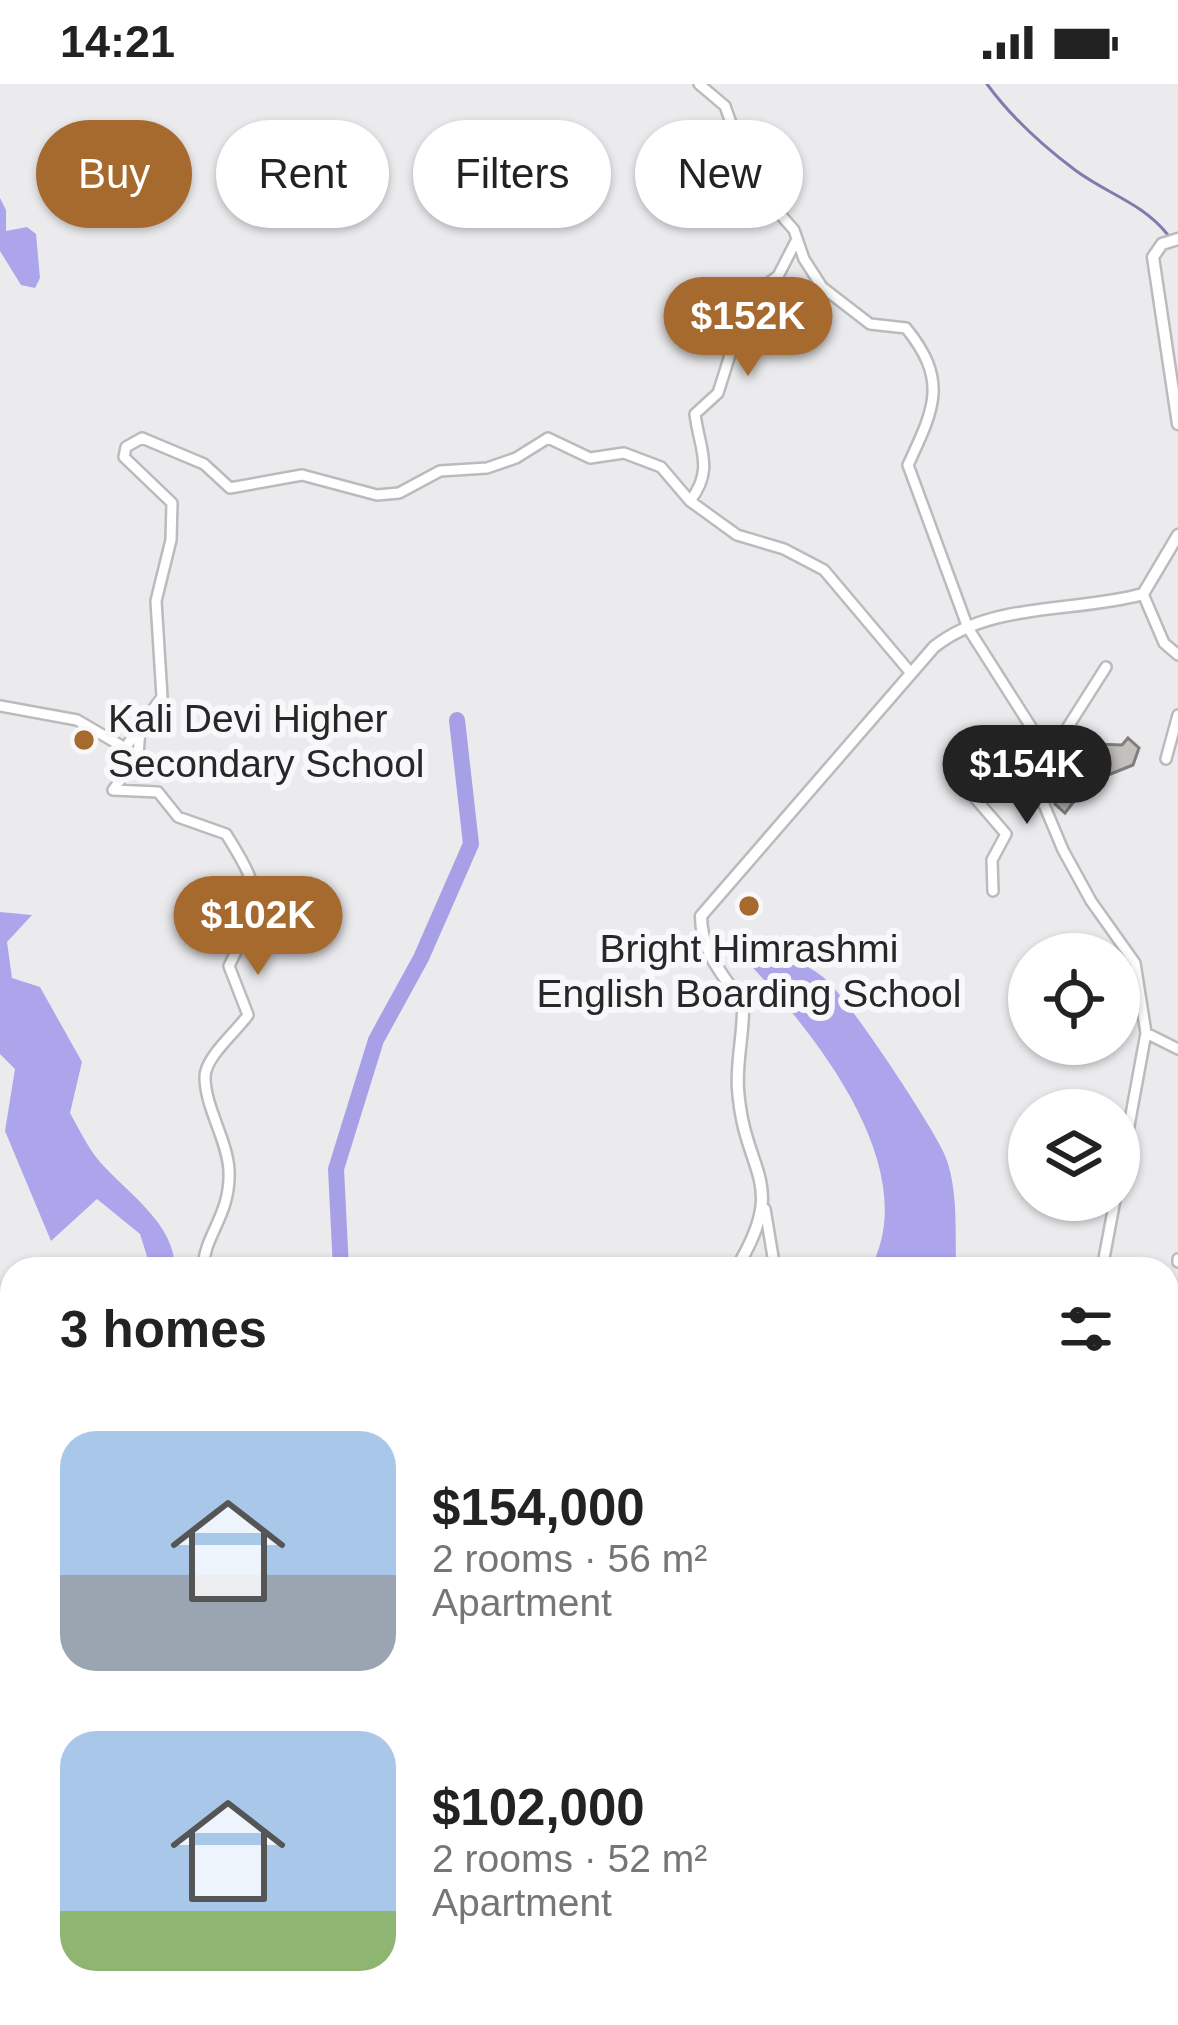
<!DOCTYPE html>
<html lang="en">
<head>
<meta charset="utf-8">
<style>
  :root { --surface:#fff; --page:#f2f2f2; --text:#222; --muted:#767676; --accent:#a76a2e }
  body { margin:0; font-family:Helvetica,sans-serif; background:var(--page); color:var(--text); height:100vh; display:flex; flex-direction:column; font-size:45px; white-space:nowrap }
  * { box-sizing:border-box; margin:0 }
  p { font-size:39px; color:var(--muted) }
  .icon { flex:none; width:66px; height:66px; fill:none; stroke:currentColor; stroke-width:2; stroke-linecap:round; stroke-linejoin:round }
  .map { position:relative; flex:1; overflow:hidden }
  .panel { position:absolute; left:0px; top:1173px; width:1179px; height:768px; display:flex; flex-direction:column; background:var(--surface); border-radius:36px 36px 0 0; box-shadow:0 3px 9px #0004 }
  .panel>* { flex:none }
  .top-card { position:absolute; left:36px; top:36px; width:1107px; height:108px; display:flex; gap:24px }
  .tools { position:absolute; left:1008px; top:849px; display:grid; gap:24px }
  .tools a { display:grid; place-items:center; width:132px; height:132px; border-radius:50%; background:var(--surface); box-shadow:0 3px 9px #0004; font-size:60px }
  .price { position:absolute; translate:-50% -102px; padding:0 27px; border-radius:42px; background:var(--accent); color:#fff; font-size:39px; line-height:78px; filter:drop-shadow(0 3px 6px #0008) }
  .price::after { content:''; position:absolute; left:50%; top:72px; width:36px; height:27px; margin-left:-18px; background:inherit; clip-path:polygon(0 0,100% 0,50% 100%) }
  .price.selected { background:#222; color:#fff }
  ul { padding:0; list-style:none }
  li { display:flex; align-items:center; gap:36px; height:300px; padding:0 60px }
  li span { display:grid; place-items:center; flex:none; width:336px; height:240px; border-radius:36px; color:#555 }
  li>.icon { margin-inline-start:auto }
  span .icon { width:144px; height:144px; fill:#fffc; stroke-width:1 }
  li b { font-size:51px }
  h2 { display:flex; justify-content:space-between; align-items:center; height:144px; padding:0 60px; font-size:51px }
  .pill { padding:0 42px; border-radius:54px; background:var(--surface); box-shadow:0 3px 9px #0004; font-size:42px; line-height:108px }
  .pill.selected { background:var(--accent); color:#fff }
  .status { display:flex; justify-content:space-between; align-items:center; height:84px; padding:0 60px; background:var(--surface); direction:ltr }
  .status svg { height:33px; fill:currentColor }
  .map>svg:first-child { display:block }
  .forest { fill:#ada5eb }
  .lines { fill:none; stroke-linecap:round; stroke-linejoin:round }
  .stream { stroke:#817cad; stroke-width:3 }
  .river { stroke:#a8a0e6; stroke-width:16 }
  .building { fill:#c3c0be; stroke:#817e7c; stroke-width:3 }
  .minor-casing { stroke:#bbbbbe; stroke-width:14 }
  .tertiary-casing { stroke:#bbbbbe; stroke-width:15 }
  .minor { stroke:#fff; stroke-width:9 }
  .tertiary { stroke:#fff; stroke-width:10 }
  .poi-dot { fill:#a76a2e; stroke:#f8f8fb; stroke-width:4.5 }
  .labels { text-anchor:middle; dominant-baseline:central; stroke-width:12; stroke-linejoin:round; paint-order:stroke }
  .poi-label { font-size:39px; fill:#272728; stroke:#f8f8fb; text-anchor:start }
</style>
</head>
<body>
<div class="status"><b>14:21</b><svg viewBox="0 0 49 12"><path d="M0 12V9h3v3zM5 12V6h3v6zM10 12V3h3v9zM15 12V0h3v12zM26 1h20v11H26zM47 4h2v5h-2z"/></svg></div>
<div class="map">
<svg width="1178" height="1941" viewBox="0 0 1178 1941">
  <rect width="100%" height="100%" fill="#ebebee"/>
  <path class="forest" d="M 0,114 L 6,126 L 6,147 L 27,143 L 36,150 L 40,194 L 35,204 L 21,201 L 0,167 Z
    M 0,828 L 32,831 L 7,858 L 12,894 L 40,903 L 82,978 L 70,1029 C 79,1045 88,1064 100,1078 C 127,1109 175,1139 175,1185 L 151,1185 L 140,1150 L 97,1115 L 51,1157 L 5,1047 L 15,985 L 0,970 Z
    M 736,866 C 765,871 799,873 823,893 C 846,911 929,1037 943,1067 C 959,1101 955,1148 956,1185 L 870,1185 C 927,1081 806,938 736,866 Z"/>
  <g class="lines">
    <path class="stream" d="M 987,0 C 1011,33 1043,62 1075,86 C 1107,110 1143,119 1168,151"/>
    <path class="river" d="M 341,1185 L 336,1085 L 376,956 L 421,874 L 471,760 L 457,636
      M 0,1694 L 12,1711"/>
  </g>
  <path class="building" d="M 1128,654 L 1139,664 L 1133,681 L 1088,699 L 1065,729 L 1055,720 L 1059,714 L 1046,701 L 1051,690 L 1095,660 L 1122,661 Z"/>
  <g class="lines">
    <g class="minor-casing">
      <path id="minor" d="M 699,0 L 725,22 L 752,98 L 794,146 L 804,175 L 822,203 L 870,240 L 906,244 C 949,297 934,325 908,381 L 968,544 L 1038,654 L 1037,704 L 1063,766 L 1091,817 L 1135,879 L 1146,949 L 1119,1096
        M 690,417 C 715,385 699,364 695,330 L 718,309 L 748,214 L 778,192 L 797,155
        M 1143,510 L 1164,559 L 1178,571
        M 0,622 L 77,636 L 125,664 L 162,613 L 156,517 L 171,456 L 172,419 L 124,373 L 126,363 L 142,354 L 204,380 L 230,404 L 302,391 L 377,411 L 399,409 L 440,387 L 487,384 L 516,374 L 548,354 L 590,374 L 624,369 L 661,383 L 690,417 L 737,451 L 784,465 L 824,486 L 910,588
        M 140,645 L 138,671 L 113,706 L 158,708 L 178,733 L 226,750 C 265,812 261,817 229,882 L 248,931 C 237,947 205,973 205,993 C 205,1023 227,1055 229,1086 C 231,1132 204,1150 203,1185
        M 1166,675 L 1178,631
        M 1038,690 L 1106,583
        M 993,807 L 992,776 L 1006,750 L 975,714 L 1002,690 L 1037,704
        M 1146,949 L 1178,965
        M 765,1125 L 775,1185
        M 1178,1175 L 1178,1178
        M 1102,1185 L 1115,1116
        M 1167,1283 L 1178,1249
        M 1167,1313 L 1178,1336
        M 0,1466 L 12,1470
        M 0,1575 L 12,1571
        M 72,1941 L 77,1929
        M 205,1941 L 206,1929
        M 812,1941 L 816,1929
        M 983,1941 L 986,1929"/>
    </g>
    <g class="tertiary-casing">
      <path id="tertiary" d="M 1178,155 L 1162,160 L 1153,173 L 1178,340
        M 736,1185 C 790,1096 744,1092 738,1005 C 736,977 744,948 743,920 C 723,891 701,868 701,832 L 934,563 C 992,517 1075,529 1143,510 L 1178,451
        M 449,1941 L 453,1929"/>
    </g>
    <use href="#minor" class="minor"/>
    <use href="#tertiary" class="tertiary"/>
  </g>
  <g class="poi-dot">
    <circle cx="84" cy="656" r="12"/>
    <circle cx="749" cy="822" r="12"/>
  </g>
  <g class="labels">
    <g class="poi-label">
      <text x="108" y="634">Kali Devi Higher<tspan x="108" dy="45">Secondary School</tspan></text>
      <text x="749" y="864" text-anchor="middle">Bright Himrashmi<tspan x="749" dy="45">English Boarding School</tspan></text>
    </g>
  </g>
</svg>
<div class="tools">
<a><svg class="icon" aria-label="locate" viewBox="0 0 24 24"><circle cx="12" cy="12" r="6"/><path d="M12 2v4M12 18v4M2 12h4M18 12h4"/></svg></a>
<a><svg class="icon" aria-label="layers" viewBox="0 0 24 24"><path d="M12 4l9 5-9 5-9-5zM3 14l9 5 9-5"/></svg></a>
</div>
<b class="price" style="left:748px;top:295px">$152K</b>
<b class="price selected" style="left:1027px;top:743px">$154K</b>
<b class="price" style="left:258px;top:894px">$102K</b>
<div class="top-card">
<a class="pill selected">Buy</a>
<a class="pill">Rent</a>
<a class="pill">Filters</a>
<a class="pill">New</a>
</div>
<section class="panel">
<h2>3 homes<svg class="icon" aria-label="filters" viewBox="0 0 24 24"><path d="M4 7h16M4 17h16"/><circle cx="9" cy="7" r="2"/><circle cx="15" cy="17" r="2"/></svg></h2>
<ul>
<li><span style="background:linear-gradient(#a9c7e8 60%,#9aa5b1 0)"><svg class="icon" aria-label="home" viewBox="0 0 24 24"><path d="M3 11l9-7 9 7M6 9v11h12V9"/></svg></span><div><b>$154,000</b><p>2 rooms · 56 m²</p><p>Apartment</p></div></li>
<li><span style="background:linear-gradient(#a9c7e8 75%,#8fb573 0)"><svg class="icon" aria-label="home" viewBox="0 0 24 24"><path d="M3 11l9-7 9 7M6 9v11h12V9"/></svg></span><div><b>$102,000</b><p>2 rooms · 52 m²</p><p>Apartment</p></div></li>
</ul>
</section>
</div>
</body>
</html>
